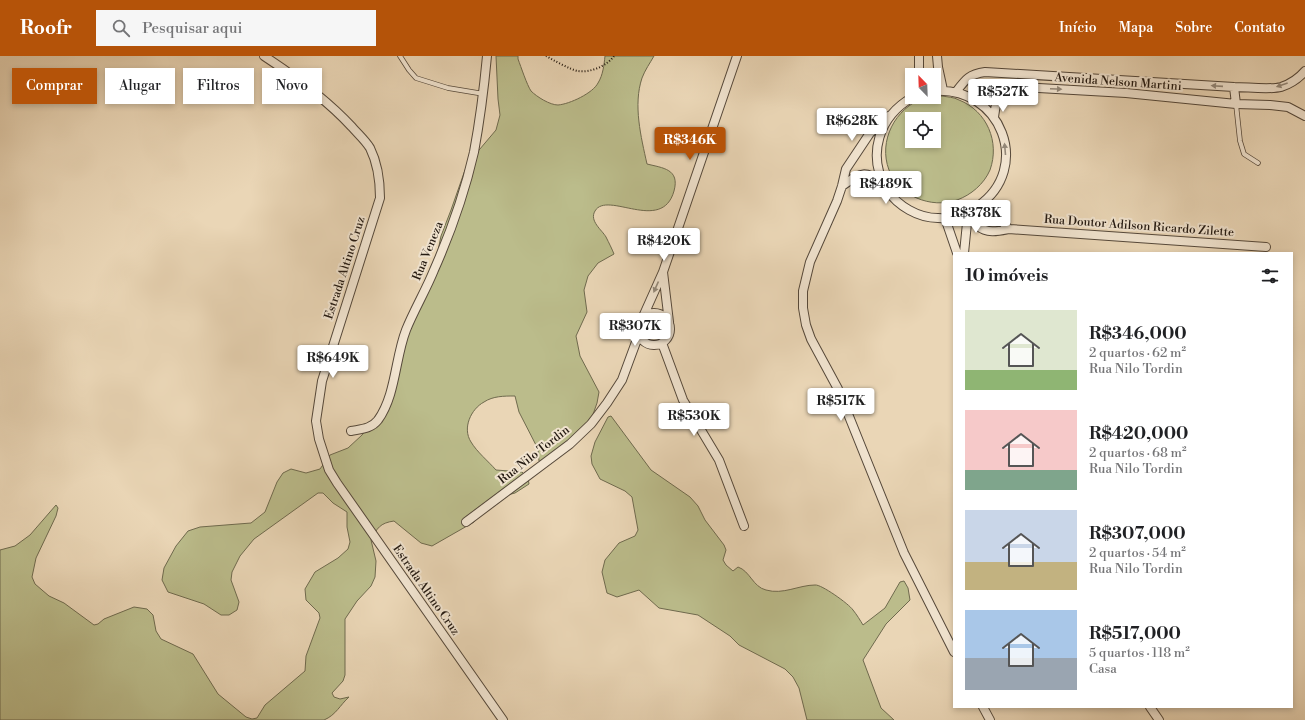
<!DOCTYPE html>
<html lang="pt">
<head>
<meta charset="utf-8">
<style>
  :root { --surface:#fff; --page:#f6f6f6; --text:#202124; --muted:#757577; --accent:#b45309 }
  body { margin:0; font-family:"Libre Bodoni",serif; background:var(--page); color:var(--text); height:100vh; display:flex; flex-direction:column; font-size:15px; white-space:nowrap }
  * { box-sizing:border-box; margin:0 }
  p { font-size:13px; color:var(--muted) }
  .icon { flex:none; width:22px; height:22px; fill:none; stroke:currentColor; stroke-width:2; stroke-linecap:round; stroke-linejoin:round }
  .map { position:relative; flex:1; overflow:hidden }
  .sheet { position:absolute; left:953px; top:196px; width:340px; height:456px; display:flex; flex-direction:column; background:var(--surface); border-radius:0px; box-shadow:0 2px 6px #0003 }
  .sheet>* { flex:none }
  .top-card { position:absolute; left:12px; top:12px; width:380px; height:36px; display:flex; gap:8px }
  .needle { width:26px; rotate:337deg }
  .buttons { position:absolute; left:905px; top:12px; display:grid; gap:8px }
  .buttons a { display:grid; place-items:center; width:36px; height:36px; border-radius:0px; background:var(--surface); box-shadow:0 2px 6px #0003; font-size:20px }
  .price { position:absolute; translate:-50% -34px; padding:0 9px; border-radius:4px; background:#fff; color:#222; font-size:13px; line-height:26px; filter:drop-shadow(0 1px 2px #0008) }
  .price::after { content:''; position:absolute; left:50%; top:24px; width:12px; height:9px; margin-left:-6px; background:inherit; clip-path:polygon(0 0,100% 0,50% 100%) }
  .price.selected { background:var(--accent); color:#fff }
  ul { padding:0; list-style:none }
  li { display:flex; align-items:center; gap:12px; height:100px; padding:0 12px }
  li span { display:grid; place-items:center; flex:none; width:112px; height:80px; border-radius:0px; color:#555 }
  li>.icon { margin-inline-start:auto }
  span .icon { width:48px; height:48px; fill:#fffc; stroke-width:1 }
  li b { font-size:17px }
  h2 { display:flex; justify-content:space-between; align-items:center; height:48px; padding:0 12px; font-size:17px }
  .pill { padding:0 14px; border-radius:0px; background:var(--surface); box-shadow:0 2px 6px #0003; font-size:14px; line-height:36px }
  .pill.selected { background:var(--accent); color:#fff }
  header { display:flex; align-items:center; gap:24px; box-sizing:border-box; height:56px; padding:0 20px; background:var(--accent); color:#fff }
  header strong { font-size:19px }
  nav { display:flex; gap:22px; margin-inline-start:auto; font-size:14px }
  .search { width:280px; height:36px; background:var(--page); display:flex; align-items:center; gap:10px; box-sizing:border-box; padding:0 14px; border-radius:0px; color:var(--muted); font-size:15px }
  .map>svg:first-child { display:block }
  .green { fill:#bbbc8b; stroke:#6f6a4e; fill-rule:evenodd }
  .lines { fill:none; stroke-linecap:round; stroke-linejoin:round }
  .lane-casing { stroke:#55483a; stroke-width:5.5 }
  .street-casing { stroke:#55483a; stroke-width:10 }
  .path { stroke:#231911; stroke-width:2; stroke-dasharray:1 2; stroke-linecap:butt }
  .lane { stroke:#f1e4d0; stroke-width:4 }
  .street { stroke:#f1e4d0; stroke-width:8 }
  .oneway { fill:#94897a }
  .labels { text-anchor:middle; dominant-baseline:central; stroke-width:4; stroke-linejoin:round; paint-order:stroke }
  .street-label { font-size:12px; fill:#231911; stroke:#f1e4d0 }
</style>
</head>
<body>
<header>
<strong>Roofr</strong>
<div class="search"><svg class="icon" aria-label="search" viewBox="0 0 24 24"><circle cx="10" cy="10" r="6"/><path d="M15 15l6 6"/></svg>Pesquisar aqui</div>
<nav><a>Início</a><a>Mapa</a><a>Sobre</a><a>Contato</a></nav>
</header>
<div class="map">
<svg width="1305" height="664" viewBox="0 0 1305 664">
  <rect width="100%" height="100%" fill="#ead6b6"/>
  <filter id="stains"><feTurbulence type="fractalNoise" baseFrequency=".005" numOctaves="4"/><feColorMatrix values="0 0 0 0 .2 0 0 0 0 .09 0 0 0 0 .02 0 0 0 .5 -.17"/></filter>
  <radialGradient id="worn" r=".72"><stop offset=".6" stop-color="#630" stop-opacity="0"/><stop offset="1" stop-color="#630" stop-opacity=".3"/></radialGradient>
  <path class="green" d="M 496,0 L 518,0 L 518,3 C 521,11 527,29 531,35 C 537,41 550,49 558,49 C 570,48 593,37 598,27 C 603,19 604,9 605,0 L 654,0 C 650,7 645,14 642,22 C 633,49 641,81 647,108 C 663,112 680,113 674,135 C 662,178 607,134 595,155 C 589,165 602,174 606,181 C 609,187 612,193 614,198 L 598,207 L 588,220 L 584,234 L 587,256 L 576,280 L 580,300 L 599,336 L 597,347 L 591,364 L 543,409 L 539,405 L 538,393 L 519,356 L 515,340 C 504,340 493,340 484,346 C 471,353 462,372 471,386 C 477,396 488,405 496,414 L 522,416 L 528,422 L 529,428 L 515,437 L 492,443 L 474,466 L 432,490 L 421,487 L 394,465 C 380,467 377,472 371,484 L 376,505 L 375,521 L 371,530 L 357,545 L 345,563 L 345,619 L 343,625 L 332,637 L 334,641 L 340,643 L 349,641 C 340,649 336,659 324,664 L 0,664 L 0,494 L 15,490 L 30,479 L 56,449 L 58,452 L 56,460 L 36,502 L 32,521 L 35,528 L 49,540 L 64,547 L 94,569 L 98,568 L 104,563 L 134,551 L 147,553 L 153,559 L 156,575 L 161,583 L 193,598 L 218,638 L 246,661 L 252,663 L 257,662 L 265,649 L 305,615 L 306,600 L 320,562 L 319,557 L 306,544 L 305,533 L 315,516 L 338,502 L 348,493 L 350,486 L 347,471 L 347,456 L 333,447 L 323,437 L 318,437 L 254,483 L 240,500 L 232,516 L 231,524 L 239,546 L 237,554 L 229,559 L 221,559 L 204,548 L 168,536 L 162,524 L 164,512 L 176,490 L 188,475 L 200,471 L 251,467 L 265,456 L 277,426 L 283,417 L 291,413 L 306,417 L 320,413 L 330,399 L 348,392 L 362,379 L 378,360 L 387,342 L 408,279 L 434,214 L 441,180 L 451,154 L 465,114 L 474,100 L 496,74 L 500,59 L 498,43 Z
    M 942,40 C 947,41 954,41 959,44 C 987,55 1000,86 990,114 C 984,128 971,139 957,144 C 931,153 899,140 889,114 C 878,85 895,52 924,42 C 929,41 936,41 942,40 ZM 912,63 L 934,63 L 934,85 L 912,85 Z
    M 611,360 L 651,414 L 690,441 L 698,450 L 705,464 L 724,489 L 726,494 L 723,504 L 726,509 L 733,515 L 738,511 C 750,515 753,531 766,534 C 783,539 799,529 815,529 C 821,528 849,548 853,554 C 857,559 860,564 863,569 L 885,552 L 900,526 L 904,525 L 908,532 L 910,544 L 886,568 L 863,604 L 881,652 L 894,664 L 807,664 L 799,632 L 793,621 L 785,613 L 739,589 L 730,580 L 698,559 L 659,552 L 639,534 L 617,541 L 607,537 L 602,516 L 605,504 L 619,487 L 635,480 L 638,474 L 632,441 L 625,435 L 600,423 L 592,408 L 591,400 L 595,386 L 608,361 Z"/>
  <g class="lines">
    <g class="lane-casing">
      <path id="lane" d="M 400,0 L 409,14 L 416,22 L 448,32 L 484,38
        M 1236,48 L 1240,85 L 1244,98 L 1258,107"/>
    </g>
    <g class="street-casing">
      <path id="street" d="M 264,0 C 296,21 326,43 352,71 C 358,78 365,84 370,92 C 378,108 380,124 380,142 L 322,325 L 316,365 L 319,383 L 329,414 L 337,427 L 503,664
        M 919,0 L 919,19
        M 937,0 L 938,11 L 943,34
        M 1234,31 L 1236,48
        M 956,36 C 965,24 969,18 985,16 L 1234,31 C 1247,31 1270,34 1281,31 C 1290,28 1299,22 1305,15
        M 913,41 C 879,60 866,99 887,134 C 898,150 918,162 938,162 C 953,163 965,159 978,150 C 1033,112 1001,30 934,35
        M 889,60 L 870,77 L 846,113 L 842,130 L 837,145 L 810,206 L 803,235 L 803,252 L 806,269 L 811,283 L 838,333 L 904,497 L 954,596
        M 994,61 C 997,38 998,37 1021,31 L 1126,37 L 1236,48 L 1270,49 L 1288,51 L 1305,60
        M 842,130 C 860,118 863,113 882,126
        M 983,147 L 1009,173
        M 970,156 C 973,160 975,166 978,170 C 987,178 999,175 1009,173 L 1266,191
        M 945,162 L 957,197
        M 964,197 L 968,157
        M 663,216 L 737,0
        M638 273a16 16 0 1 1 32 0a16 16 0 1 1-32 0Z
        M 642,263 L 663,216 L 669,266
        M 662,287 L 683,344 L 719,404 L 744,470
        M 351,375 C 361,373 371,373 378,364 C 396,339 395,302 406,274 C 414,254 426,234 434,214 C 450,178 465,135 474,96 C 480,64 484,32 487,0
        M 466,466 L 570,388 L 591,368 L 607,347 L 622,324 L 639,278
        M 983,651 L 990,664
        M 1150,651 L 1159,664"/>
    </g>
    <path class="path" d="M 546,0 C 553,4 571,14 578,15 C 590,17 607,10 614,0"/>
    <use href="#lane" class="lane"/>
    <use href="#street" class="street"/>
  </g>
  <defs><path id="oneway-solid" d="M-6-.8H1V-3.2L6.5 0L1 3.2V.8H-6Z"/></defs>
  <g class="oneway">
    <use href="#oneway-solid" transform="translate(1282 29) rotate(161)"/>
    <use href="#oneway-solid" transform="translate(1217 30) rotate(-176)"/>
    <use href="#oneway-solid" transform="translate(1056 33) rotate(3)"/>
    <use href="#oneway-solid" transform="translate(1005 93) rotate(-95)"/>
    <use href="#oneway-solid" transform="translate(656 231) rotate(114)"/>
  </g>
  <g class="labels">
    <g class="street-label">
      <text transform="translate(1118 26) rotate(4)">Avenida Nelson Martini</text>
      <text transform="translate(1139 170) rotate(4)">Rua Doutor Adilson Ricardo Zilette</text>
      <text transform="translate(428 195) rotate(-68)">Rua Veneza</text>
      <text transform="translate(345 212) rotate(-72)">Estrada Altino Cruz</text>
      <text transform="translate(534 399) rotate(-38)">Rua Nilo Tordin</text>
      <text transform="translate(426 534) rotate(55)">Estrada Altino Cruz</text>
    </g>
  </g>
  <rect width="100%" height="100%" filter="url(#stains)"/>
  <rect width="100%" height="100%" fill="url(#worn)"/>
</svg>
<div class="buttons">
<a><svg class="needle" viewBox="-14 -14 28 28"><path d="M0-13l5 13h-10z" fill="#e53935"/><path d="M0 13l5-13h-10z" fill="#757577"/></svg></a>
<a><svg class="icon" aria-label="locate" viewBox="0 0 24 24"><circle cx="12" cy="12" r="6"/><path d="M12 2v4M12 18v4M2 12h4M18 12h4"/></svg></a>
</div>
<b class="price" style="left:1003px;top:57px">R$527K</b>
<b class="price" style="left:852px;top:86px">R$628K</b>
<b class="price selected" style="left:690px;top:105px">R$346K</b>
<b class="price" style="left:886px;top:149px">R$489K</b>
<b class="price" style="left:976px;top:178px">R$378K</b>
<b class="price" style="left:664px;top:206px">R$420K</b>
<b class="price" style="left:635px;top:291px">R$307K</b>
<b class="price" style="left:333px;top:323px">R$649K</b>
<b class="price" style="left:841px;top:366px">R$517K</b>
<b class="price" style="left:694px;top:381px">R$530K</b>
<div class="top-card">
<a class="pill selected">Comprar</a>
<a class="pill">Alugar</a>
<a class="pill">Filtros</a>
<a class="pill">Novo</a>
</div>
<section class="sheet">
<h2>10 imóveis<svg class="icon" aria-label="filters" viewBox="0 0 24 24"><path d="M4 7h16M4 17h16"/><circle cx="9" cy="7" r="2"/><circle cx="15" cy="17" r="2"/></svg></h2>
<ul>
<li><span style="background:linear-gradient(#dfe7d0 75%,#8fb573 0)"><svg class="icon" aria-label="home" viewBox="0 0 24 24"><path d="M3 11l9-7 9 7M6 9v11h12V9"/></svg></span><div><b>R$346,000</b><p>2 quartos · 62 m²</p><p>Rua Nilo Tordin</p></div></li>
<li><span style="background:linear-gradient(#f6c9c9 75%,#7fa58c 0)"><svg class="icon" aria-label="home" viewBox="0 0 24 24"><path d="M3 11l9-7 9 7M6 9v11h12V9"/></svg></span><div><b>R$420,000</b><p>2 quartos · 68 m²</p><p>Rua Nilo Tordin</p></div></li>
<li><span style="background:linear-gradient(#c9d6e8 65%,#c2b280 0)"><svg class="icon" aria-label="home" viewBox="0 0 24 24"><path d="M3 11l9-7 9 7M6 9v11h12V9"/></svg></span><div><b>R$307,000</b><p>2 quartos · 54 m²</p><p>Rua Nilo Tordin</p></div></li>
<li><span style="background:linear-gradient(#a9c7e8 60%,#9aa5b1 0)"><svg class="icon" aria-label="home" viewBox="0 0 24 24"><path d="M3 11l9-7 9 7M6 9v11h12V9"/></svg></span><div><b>R$517,000</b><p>5 quartos · 118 m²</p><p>Casa</p></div></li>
</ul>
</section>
</div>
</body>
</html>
